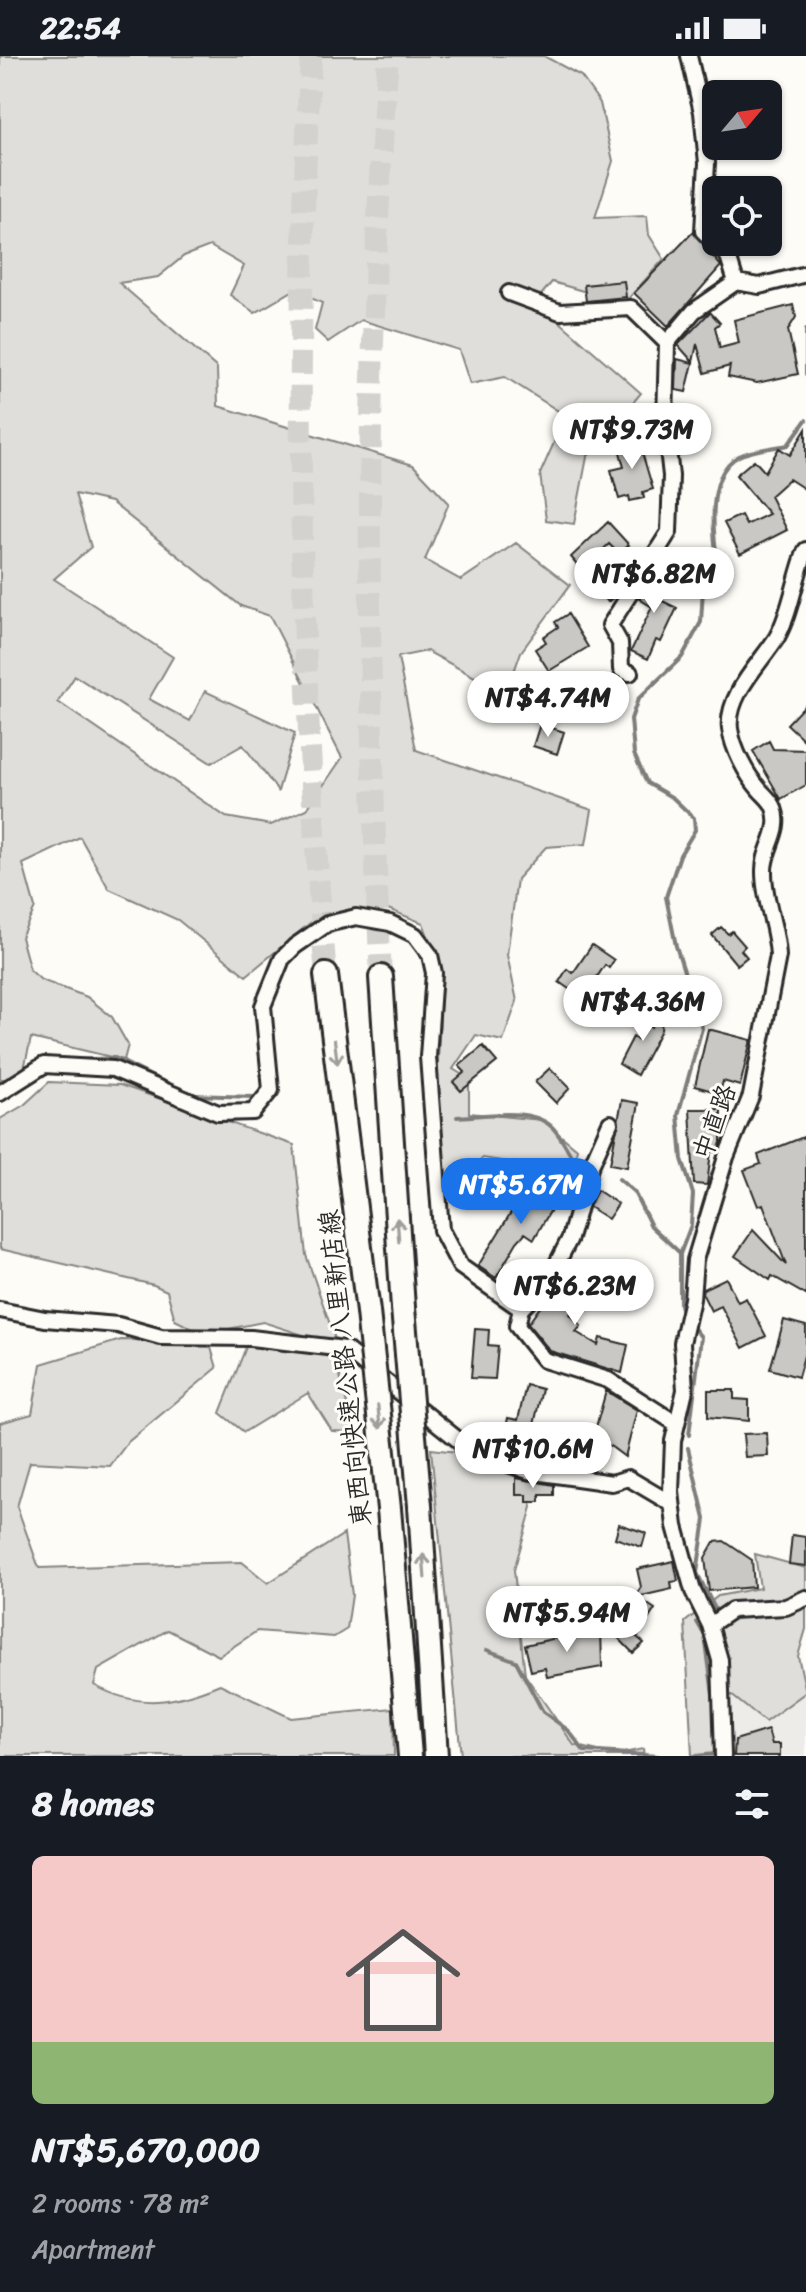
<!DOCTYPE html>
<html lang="en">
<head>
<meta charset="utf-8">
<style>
  :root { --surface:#171b24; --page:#20242c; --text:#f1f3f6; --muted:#9ea1a6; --line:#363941; --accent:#1a73e8 }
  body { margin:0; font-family:Sriracha,"LXGW WenKai TC",sans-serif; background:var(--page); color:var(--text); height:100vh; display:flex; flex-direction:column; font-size:30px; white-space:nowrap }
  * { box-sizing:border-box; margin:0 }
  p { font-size:26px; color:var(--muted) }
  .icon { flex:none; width:44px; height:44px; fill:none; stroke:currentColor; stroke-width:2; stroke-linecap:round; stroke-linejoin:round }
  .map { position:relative; height:1700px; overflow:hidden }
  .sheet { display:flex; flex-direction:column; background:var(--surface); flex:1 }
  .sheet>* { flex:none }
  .needle { width:52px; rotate:61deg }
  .buttons { position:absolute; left:702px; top:24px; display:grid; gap:16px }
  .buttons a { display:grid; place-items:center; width:80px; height:80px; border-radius:12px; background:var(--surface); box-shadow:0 2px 6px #0004; font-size:40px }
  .price { position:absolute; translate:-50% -68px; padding:0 18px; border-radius:28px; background:#fff; color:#222; font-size:26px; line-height:52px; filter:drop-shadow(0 2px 4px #0008) }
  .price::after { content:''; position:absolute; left:50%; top:48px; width:24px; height:18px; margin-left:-12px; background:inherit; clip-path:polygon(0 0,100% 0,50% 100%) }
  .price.current { background:var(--accent); color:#fff }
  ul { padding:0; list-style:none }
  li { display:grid; align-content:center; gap:16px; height:424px; padding:0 32px }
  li+li { border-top:2px solid var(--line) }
  li span { display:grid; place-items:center; height:248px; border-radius:12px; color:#555 }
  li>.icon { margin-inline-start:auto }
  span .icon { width:144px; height:144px; fill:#fffc; stroke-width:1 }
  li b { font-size:34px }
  h2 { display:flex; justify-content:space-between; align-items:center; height:96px; padding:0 32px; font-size:34px }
  .status { display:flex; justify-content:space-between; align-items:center; height:56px; padding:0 40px; background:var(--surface); direction:ltr }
  .status svg { height:22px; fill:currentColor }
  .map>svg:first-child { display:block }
  .built { fill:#edece8 }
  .green { fill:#dfdeda; stroke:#858482; stroke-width:2; fill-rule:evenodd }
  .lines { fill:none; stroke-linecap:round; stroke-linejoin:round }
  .stream { stroke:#7e7d7b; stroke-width:4 }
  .building { fill:#c9c8c4; stroke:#2b2b2b; stroke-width:2 }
  .highway-tunnel { stroke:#d3d2ce; stroke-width:22; stroke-dasharray:22 11; stroke-linecap:butt }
  .minor-casing { stroke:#2b2b2b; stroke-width:20 }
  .highway-casing { stroke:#2b2b2b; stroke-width:28 }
  .minor { stroke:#fdfcf7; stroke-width:14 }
  .highway { stroke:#fdfcf7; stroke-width:22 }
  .highway-bridge-casing { stroke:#2b2b2b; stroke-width:28; stroke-linecap:butt }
  .highway-bridge { stroke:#fdfcf7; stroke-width:22 }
  .oneway { stroke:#9e9e9b }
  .labels { text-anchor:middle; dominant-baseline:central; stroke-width:6; stroke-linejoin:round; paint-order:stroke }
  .street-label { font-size:26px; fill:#2b2b2b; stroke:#fdfcf7 }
</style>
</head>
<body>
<div class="status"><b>22:54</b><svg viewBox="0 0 49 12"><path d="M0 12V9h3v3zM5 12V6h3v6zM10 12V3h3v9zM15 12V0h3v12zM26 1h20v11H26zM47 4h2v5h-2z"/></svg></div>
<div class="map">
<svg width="806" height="1700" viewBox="0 0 806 1700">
  <rect width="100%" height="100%" fill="#fdfcf7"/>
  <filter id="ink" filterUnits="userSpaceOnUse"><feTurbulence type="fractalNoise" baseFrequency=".0125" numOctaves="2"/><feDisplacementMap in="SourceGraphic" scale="16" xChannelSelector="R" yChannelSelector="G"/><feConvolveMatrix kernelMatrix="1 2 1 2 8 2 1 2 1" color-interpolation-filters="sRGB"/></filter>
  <g filter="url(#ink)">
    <path class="built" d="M 806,1636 L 806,1700 L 727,1700 L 730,1637 L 765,1666 Z"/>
    <path class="green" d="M 0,0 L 544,0 L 581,20 L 600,47 L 613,105 L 595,162 L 647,160 L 649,179 L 664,203 L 628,243 L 602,224 L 590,237 L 552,226 L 536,245 L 641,337 L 587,401 L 574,468 L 546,464 L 540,418 L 566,360 L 505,321 L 470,328 L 459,294 L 361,264 L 328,286 L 315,274 L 322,247 L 294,234 L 255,257 L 230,239 L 244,210 L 210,190 L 184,200 L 158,221 L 119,227 L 217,312 L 218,350 L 413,409 L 449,447 L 425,504 L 461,524 L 516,487 L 570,529 L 521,596 L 506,638 L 427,595 L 398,601 L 416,694 L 592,754 L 586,788 L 546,791 L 517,823 L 507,899 L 517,945 L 503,985 L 476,979 L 453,1013 L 469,1023 L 469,1057 L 542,1064 L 577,1093 L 572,1116 L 483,1102 L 446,1133 L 437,1028 L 442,916 L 423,867 L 388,853 L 321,858 L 246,920 L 178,864 L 109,833 L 80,781 L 23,808 L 35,852 L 21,881 L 30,914 L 41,924 L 87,941 L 112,961 L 128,989 L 124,1004 L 31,982 L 24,1013 L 12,1023 L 0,1023 ZM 75,438 L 111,446 L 241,550 L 270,560 L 342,702 L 307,753 L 271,769 L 226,761 L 58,646 L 75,620 L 211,707 L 243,689 L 278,735 L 295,677 L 205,635 L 190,665 L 149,643 L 173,601 L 54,523 L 91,491 Z
      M 49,1026 L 120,1029 L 294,1089 L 306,1199 L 335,1283 L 328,1287 L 263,1266 L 203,1278 L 175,1264 L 167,1235 L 154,1229 L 0,1193 L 0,1063 L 24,1049 Z
      M 121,1284 L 209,1285 L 217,1312 L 128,1386 L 110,1410 L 30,1406 L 17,1451 L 39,1512 L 242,1506 L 268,1527 L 344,1478 L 352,1539 L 347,1573 L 334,1581 L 257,1575 L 219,1600 L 168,1574 L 98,1614 L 94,1629 C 139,1654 175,1647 220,1628 L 291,1662 L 393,1652 L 394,1700 L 0,1700 L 0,1367 L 32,1358 L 41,1308 Z
      M 248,1286 L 325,1294 L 337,1308 L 354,1376 L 332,1375 L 308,1337 L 244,1376 L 220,1357 Z
      M 431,1393 L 492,1400 L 524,1421 L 532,1451 L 514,1514 L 525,1619 L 574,1689 L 614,1699 L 643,1693 L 644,1700 L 461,1700 Z
      M 755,1498 L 806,1512 L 806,1573 L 798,1600 L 806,1636 L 765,1666 L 730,1638 L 727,1700 L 692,1700 L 685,1566 L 718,1540 L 760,1532 Z"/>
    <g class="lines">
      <path class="stream" d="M 806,274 L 806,318
        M 77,1004 L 115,1002 L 177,1033
        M 192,1039 L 254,1041
        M 457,1061 C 483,1060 529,1051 551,1070 C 562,1080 570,1100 579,1113
        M 619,1123 L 634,1136 L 651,1170 L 680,1197
        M 683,1259 L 680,1249 L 680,1198 L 691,1169 L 693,1138 L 682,1103 L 678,1059 L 702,972 L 676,890 L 666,841 L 680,799 L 695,774 L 694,762 L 673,742 L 647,727 L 634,698 L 631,663 L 638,643 L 682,601 L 701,566 L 703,533 L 718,509 C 713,479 705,417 739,400 C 754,393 773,392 788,389 L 806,364
        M 689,1379 L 701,1281 L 689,1266
        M 688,1392 L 705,1463 L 697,1517 L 715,1553
        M 697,1566 L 705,1580 L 715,1653
        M 487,1594 L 516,1605 L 543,1656 L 568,1674 L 584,1695 L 658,1700
        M 696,1700 L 715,1698
        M 715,1700 L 715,1669"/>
    </g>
    <path class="building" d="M 693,176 L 721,210 L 668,270 L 634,237 Z
      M 624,225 L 626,241 L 586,245 L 584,229 Z
      M 793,249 L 796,261 L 788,274 L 798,318 L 757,327 L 728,321 L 730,310 L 705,317 L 697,288 L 693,306 L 678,289 L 710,256 L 720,267 L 715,271 L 720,292 L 739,287 L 734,264 Z
      M 677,303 L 693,307 L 686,336 L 676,334 Z
      M 806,373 L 806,434 L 789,423 L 770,440 L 787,474 L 740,498 L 724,467 L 741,459 L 746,469 L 769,458 L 736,419 L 754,404 L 765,416 L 779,392 L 790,399 Z
      M 637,380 L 653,433 L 643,436 L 644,442 L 630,445 L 629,440 L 619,443 L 611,414 L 624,411 L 617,385 Z
      M 608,466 L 629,489 L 619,498 L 609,488 L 591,505 L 619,536 L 608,546 L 571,501 Z
      M 663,505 L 672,511 L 652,540 L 677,552 L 661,586 L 656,584 L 648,603 L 631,595 L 652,551 L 639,543 Z
      M 568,558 L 588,591 L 549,615 L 535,593 L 546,586 L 543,581 L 558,571 L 555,566 Z
      M 806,648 L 806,686 L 787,668 Z
      M 540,668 L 564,676 L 557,698 L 533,690 Z
      M 769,685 L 773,693 L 806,694 L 806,729 L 781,743 L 753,695 Z
      M 721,871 L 728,878 L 732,875 L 745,890 L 741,894 L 747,901 L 737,909 L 712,879 Z
      M 592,889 L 614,904 L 609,912 L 605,909 L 591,930 L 608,942 L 599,954 L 559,926 L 567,913 L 573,917 Z
      M 659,945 L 664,946 L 661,974 L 637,1019 L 619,1008 L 633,981 L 637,984 L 646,968 L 651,971 Z
      M 708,973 L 751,984 L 740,1030 L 723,1025 L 720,1037 L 695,1030 Z
      M 483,990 L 497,1006 L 461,1035 L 453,1026 L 465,1016 L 459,1010 Z
      M 550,1012 L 570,1032 L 556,1047 L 535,1026 Z
      M 622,1044 L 639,1047 L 627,1111 L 610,1108 Z
      M 690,1053 L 721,1053 L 721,1087 L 717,1096 L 711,1096 L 707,1129 L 694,1128 Z
      M 806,1080 L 806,1239 L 772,1220 L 770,1224 L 735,1200 L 753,1174 L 786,1209 L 763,1148 L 758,1150 L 744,1114 L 761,1108 L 758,1099 Z
      M 481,1106 L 509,1119 L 502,1135 L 474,1123 Z
      M 543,1121 L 564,1131 L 555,1153 L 552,1152 L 534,1183 L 525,1177 L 517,1186 L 496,1222 L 478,1210 L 518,1145 L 530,1152 Z
      M 597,1134 L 618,1148 L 608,1163 L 589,1151 Z
      M 577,1207 L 596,1228 L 588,1235 L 591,1239 L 570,1258 L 581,1270 L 576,1276 L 598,1289 L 600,1282 L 628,1289 L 622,1317 L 550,1295 L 528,1268 L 551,1236 L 556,1242 L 577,1223 L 569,1214 Z
      M 726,1222 L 738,1246 L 746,1242 L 766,1280 L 743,1292 L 721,1250 L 711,1255 L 702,1237 L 703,1233 Z
      M 784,1264 L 806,1270 L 806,1293 L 798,1321 L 770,1313 Z
      M 475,1273 L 489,1274 L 488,1289 L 498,1290 L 495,1323 L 471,1322 Z
      M 526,1329 L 542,1333 L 528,1396 L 502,1390 L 508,1362 L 518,1364 Z
      M 708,1334 L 734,1334 L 734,1343 L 749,1344 L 749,1365 L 708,1361 Z
      M 606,1335 L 637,1354 L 625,1401 L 594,1378 Z
      M 767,1377 L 768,1400 L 745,1401 L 743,1378 Z
      M 516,1422 L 554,1429 L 554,1439 L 540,1439 L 540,1446 L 527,1446 L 527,1439 L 516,1439 Z
      M 619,1468 L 646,1477 L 642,1491 L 615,1482 Z
      M 792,1479 L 806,1481 L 806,1510 L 789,1508 Z
      M 724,1485 L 752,1504 L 754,1531 L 709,1535 L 705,1502 L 714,1486 Z
      M 674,1505 L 678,1525 L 671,1526 L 672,1533 L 637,1541 L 655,1553 L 637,1581 L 644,1587 L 633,1597 L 602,1565 L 612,1555 L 620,1563 L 641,1531 L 637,1513 Z
      M 601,1572 L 602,1611 L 547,1621 L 545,1612 L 531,1615 L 525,1589 Z
      M 768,1674 L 772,1688 L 780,1688 L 780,1700 L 734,1700 L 735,1684 Z"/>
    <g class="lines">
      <path class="highway-tunnel" d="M 311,0 C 293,306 299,613 326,919
        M 381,921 C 365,613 365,307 388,0"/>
      <g class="minor-casing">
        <path id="minor" d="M 689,0 L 702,56 L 707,107 L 703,175 L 728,200 L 736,226
          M 736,226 L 759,230 L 806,218
          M 509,237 L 560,256 L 631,252 L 667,287
          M 630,617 L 621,613 L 620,587 L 610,569 L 669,476 L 671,420 L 665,366 L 667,287 L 694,255 L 736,226
          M 0,1037 L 44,1009 L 113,1013 L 218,1057 L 253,1056 L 271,1034 L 263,950 L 282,903 L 295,890 L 327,868 L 356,861 L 390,867 L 415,879 L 430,899 L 434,917 L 428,1001 L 441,1174 L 460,1210 L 521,1253
          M 610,1067 L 590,1112 L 570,1182 L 548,1225 L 521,1253 L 517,1270 L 544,1304 L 608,1324 L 677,1368
          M 0,1254 L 45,1263 L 118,1269 L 161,1281 L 251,1282 L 345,1293 L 472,1395 L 528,1415 L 612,1427 L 628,1422 L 672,1448 L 673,1454
          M 710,1569 L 732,1554 L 786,1551 L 806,1542
          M 723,1700 L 720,1604 L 710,1569 L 693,1535 L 675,1470 L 671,1436 L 673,1385 L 685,1334 L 682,1287 L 692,1243 L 695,1204 L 726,1101 L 751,1040 L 778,900 C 777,871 764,846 764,816 C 763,793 783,775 774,752 C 772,745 764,739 759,733 C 746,718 733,693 730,673 C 726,639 761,607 777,581 C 791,556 795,521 806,494"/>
      </g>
      <g class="highway-casing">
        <path id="highway" d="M 326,919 L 368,1256
          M 381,921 L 403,1252
          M 420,1450 L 436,1700
          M 389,1453 L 410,1700"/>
      </g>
      <use href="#minor" class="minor"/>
      <use href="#highway" class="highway"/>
      <g class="highway-bridge-casing">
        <path id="highway-bridge" d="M 403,1252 L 420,1450
          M 368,1256 L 389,1453"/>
      </g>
      <use href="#highway-bridge" class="highway-bridge"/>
    </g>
    <defs><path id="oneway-shaft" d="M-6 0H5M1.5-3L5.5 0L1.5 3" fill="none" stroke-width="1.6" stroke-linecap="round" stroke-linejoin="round" transform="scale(2)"/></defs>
    <g class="oneway">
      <use href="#oneway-shaft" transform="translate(336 996) rotate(83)"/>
      <use href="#oneway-shaft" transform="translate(398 1174) rotate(-94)"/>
      <use href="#oneway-shaft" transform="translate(379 1361) rotate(84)"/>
      <use href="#oneway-shaft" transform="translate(424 1510) rotate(-94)"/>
    </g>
  </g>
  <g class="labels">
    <g class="street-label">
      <text transform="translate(714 1066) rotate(-70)">中直路</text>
      <text transform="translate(345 1312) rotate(-96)">東西向快速公路 八里新店線</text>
    </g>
  </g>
</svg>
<div class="buttons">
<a><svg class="needle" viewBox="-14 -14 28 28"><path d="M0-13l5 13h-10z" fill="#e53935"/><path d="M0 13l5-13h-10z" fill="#9ea1a6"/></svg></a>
<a><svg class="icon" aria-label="locate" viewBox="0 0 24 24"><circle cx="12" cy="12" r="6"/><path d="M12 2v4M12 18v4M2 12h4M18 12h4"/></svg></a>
</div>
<b class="price" style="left:632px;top:415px">NT$9.73M</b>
<b class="price" style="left:654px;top:559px">NT$6.82M</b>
<b class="price" style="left:548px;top:683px">NT$4.74M</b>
<b class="price" style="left:643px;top:987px">NT$4.36M</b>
<b class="price current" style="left:521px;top:1170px">NT$5.67M</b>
<b class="price" style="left:575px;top:1271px">NT$6.23M</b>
<b class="price" style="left:533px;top:1434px">NT$10.6M</b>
<b class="price" style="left:567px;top:1598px">NT$5.94M</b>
</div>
<section class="sheet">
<h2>8 homes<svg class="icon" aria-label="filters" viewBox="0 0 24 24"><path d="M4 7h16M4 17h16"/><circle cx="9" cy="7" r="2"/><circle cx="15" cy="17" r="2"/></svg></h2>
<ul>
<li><span style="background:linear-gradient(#f6c9c9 75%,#8fb573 0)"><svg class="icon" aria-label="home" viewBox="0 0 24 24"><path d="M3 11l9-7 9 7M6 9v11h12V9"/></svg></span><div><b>NT$5,670,000</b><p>2 rooms · 78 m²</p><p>Apartment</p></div></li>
</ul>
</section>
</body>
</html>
